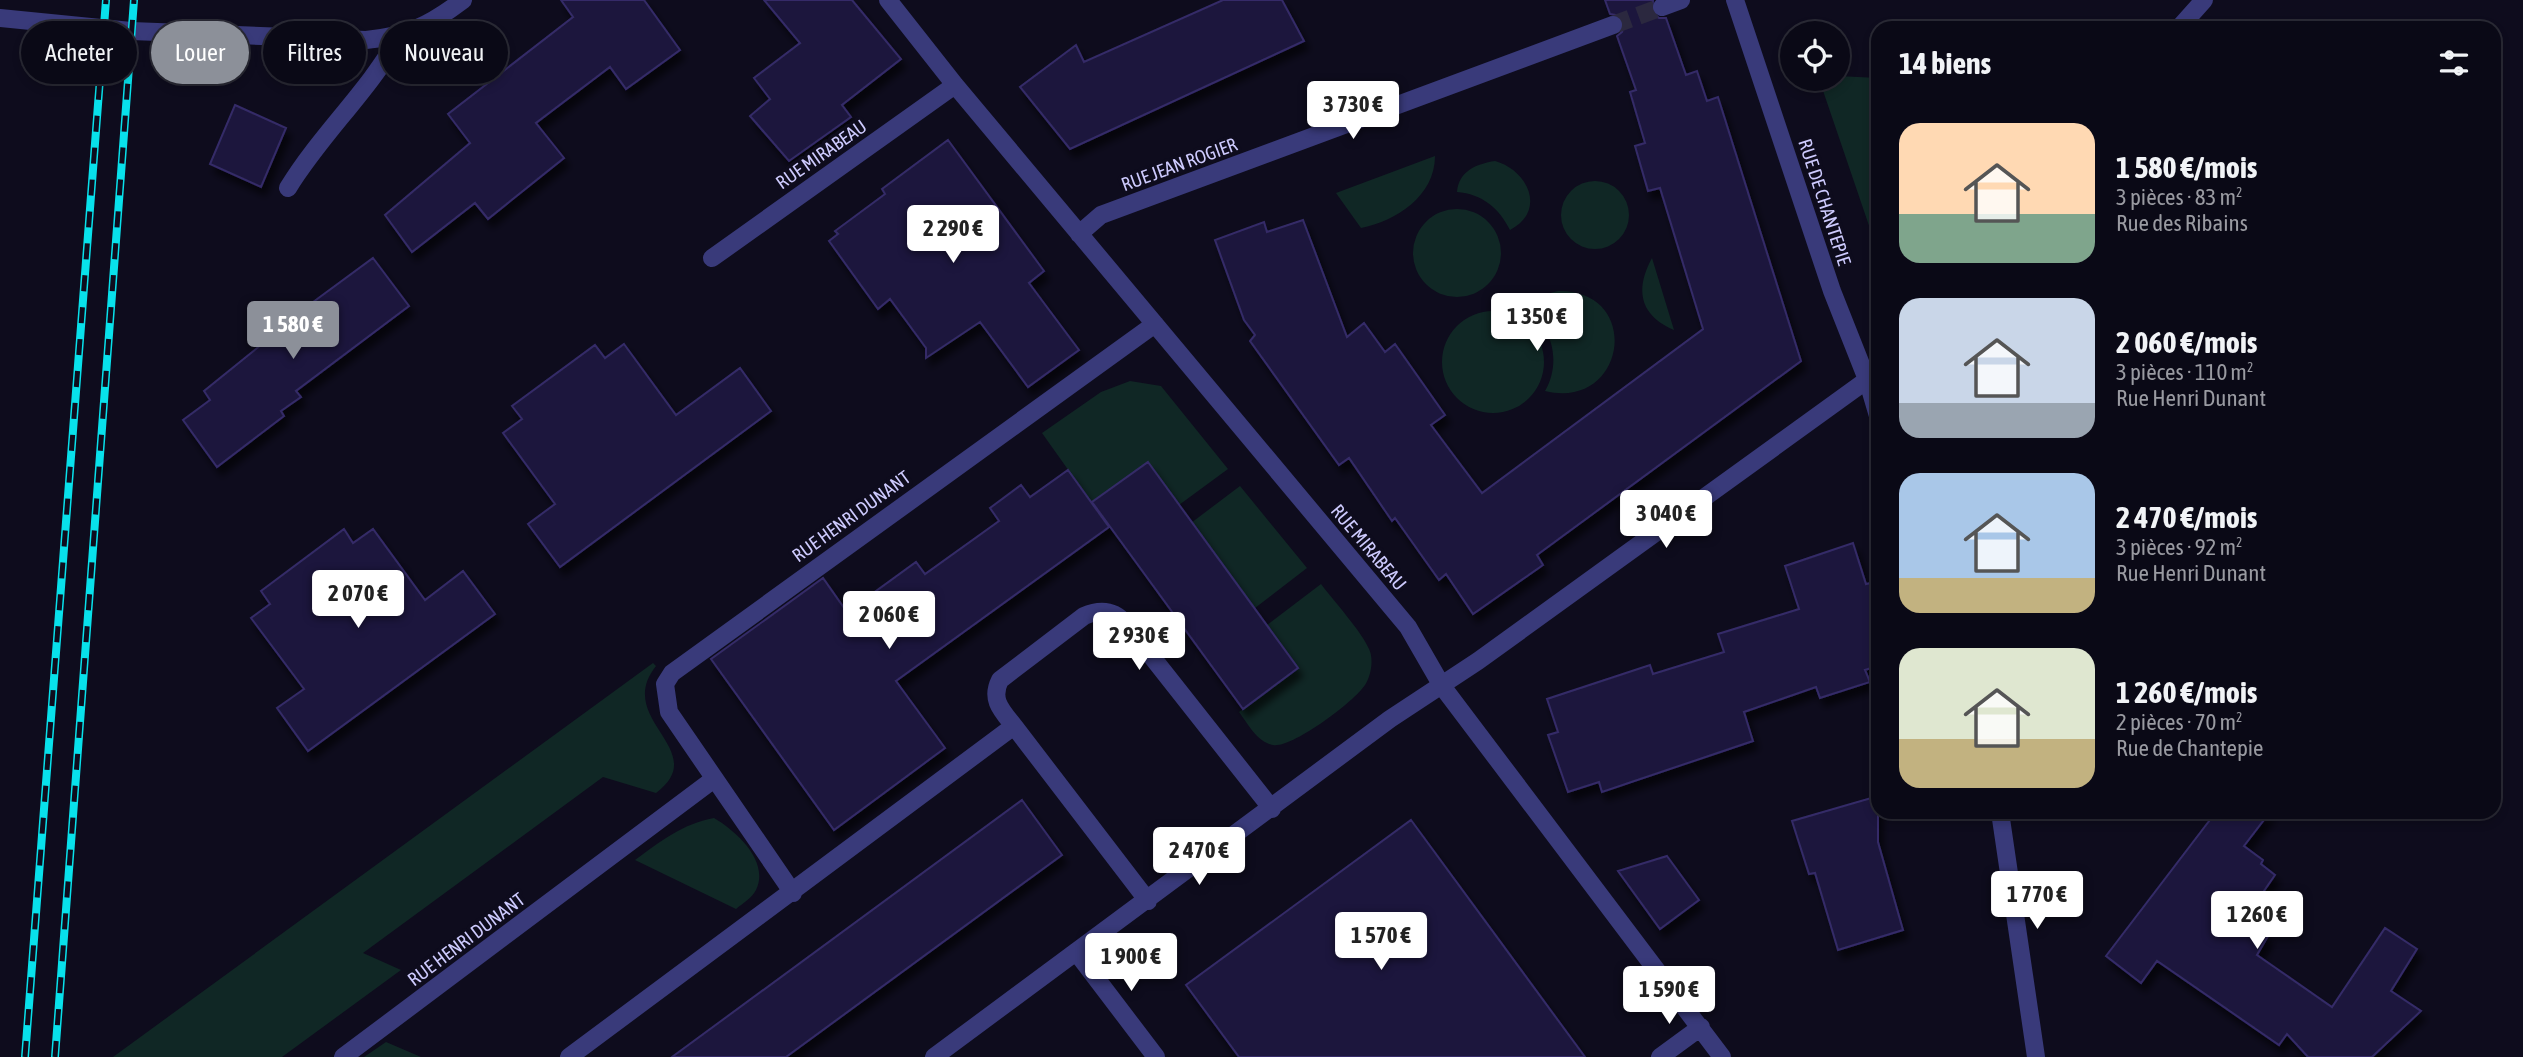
<!DOCTYPE html>
<html lang="fr">
<head>
<meta charset="utf-8">
<style>
  :root { --surface:#0a0916; --page:#181723; --text:#f1f3f6; --muted:#999aa1; --line:#2a2a35; --accent:#8c9099 }
  body { margin:0; font-family:"Asap Condensed",sans-serif; background:var(--page); color:var(--text); height:100vh; display:flex; flex-direction:column; font-size:26px; white-space:nowrap }
  * { box-sizing:border-box; margin:0 }
  p { font-size:23px; color:var(--muted) }
  .icon { flex:none; width:38px; height:38px; fill:none; stroke:currentColor; stroke-width:2; stroke-linecap:round; stroke-linejoin:round }
  .map { position:relative; flex:1; overflow:hidden }
  .drawer { position:absolute; left:1871px; top:21px; width:630px; height:798px; display:flex; flex-direction:column; background:var(--surface); border-radius:21px; box-shadow:0 4px 10px #0003,0 0 0 2px var(--line) }
  .drawer>* { flex:none }
  .guide { position:absolute; left:21px; top:21px; width:665px; height:63px; display:flex; gap:14px }
  .fabs { position:absolute; left:1780px; top:21px; display:grid; gap:14px }
  .fabs a { display:grid; place-items:center; width:70px; height:70px; border-radius:50%; background:var(--surface); box-shadow:0 4px 10px #0003,0 0 0 2px var(--line); font-size:35px }
  .price { position:absolute; translate:-50% -60px; padding:0 16px; border-radius:7px; background:#fff; color:#222; font-size:23px; line-height:46px; filter:drop-shadow(0 2px 4px #0008) }
  .price::after { content:''; position:absolute; left:50%; top:42px; width:21px; height:16px; margin-left:-10px; background:inherit; clip-path:polygon(0 0,100% 0,50% 100%) }
  .price.current { background:var(--accent); color:#fff }
  ul { padding:0; list-style:none }
  li { display:flex; align-items:center; gap:21px; height:175px; padding:0 28px }
  li span { display:grid; place-items:center; flex:none; width:196px; height:140px; border-radius:21px; color:#555 }
  li>.icon { margin-inline-start:auto }
  span .icon { width:84px; height:84px; fill:#fffc; stroke-width:1 }
  li b { font-size:30px }
  h2 { display:flex; justify-content:space-between; align-items:center; height:84px; padding:0 28px; font-size:30px }
  .pill { padding:0 24px; border-radius:32px; background:var(--surface); box-shadow:0 4px 10px #0003,0 0 0 2px var(--line); font-size:24px; line-height:63px }
  .pill.current { background:var(--accent); color:#fff }
  .map>svg:first-child { display:block }
  .green { fill:#102725 }
  .building { fill:#1e193d; stroke:#342c68; stroke-width:2; filter:url(#shadow) }
  .lines { fill:none; stroke-linecap:round; stroke-linejoin:round }
  .minor-tunnel { stroke:#2b283f; stroke-width:18; stroke-dasharray:18 9; stroke-linecap:butt }
  .minor { stroke:#393a7a; stroke-width:18 }
  .rail-casing { stroke:#08e1eb; stroke-width:8 }
  .rail { stroke:#0e0c1d; stroke-width:5; stroke-dasharray:16; stroke-linecap:butt }
  .labels { text-anchor:middle; dominant-baseline:central; stroke-width:7; stroke-linejoin:round; paint-order:stroke }
  .street-label { font-size:19px; fill:#cdcafd; stroke:#0e0c1d }
</style>
</head>
<body>
<div class="map">
<svg width="2523" height="1057" viewBox="0 0 2523 1057">
  <defs>
    <filter id="shadow"><feDropShadow dx="4.5" dy="8" stdDeviation="3.5" flood-color="#0009"/></filter>
  </defs>
  <rect width="100%" height="100%" fill="#0e0c1d"/>
  <path class="green" d="M 1838,76 L 1878,78 L 1878,252 L 1819,79 Z
    M 1435,156 C 1435,196 1396,221 1361,228 L 1336,193 Z
    M 1495,161 C 1528,170 1547,211 1510,230 C 1499,208 1482,194 1457,192 C 1459,171 1476,164 1495,161 Z
    M1561 215a34 34 0 1 1 68 0a34 34 0 1 1-68 0Z
    M1413 253a44 44 0 1 1 88 0a44 44 0 1 1-88 0Z
    M 1652,258 L 1674,330 C 1639,315 1635,289 1652,258 Z
    M 1558,291 C 1644,290 1626,411 1545,391 C 1561,364 1554,325 1524,310 L 1539,296 Z
    M1442 362a51 51 0 1 1 102 0a51 51 0 1 1-102 0Z
    M 1130,381 L 1161,386 L 1228,469 L 1179,505 L 1148,463 L 1091,502 L 1042,433 L 1101,392 Z
    M 1240,486 L 1307,568 L 1255,608 L 1191,523 Z
    M 1321,584 C 1333,600 1362,632 1369,649 C 1374,659 1371,676 1365,685 C 1354,702 1291,749 1273,745 C 1257,742 1248,724 1239,712 L 1298,669 L 1267,625 Z
    M 653,663 L 656,666 C 613,720 713,750 656,793 L 603,777 L 363,953 L 401,970 L 282,1057 L 113,1057 Z
    M 714,818 C 736,831 770,861 756,890 C 752,898 743,903 736,909 L 635,860 C 661,841 682,824 714,818 Z
    M 386,1042 L 421,1057 L 364,1057 Z"/>
  <path class="building" d="M 561,0 L 644,0 L 680,50 L 626,89 L 610,67 L 536,123 L 564,158 L 488,219 L 475,203 L 412,252 L 385,215 L 470,143 L 448,114 L 573,17 Z
    M 764,0 L 852,0 L 901,59 L 842,105 L 851,117 L 789,161 L 750,116 L 770,99 L 754,78 L 800,43 Z
    M 1223,0 L 1282,0 L 1304,41 L 1070,149 L 1020,87 L 1076,45 L 1084,62 Z
    M 1605,0 L 1653,0 L 1652,12 L 1659,18 L 1666,18 L 1686,75 L 1697,71 L 1707,101 L 1718,97 L 1801,361 L 1537,555 L 1543,565 L 1473,614 L 1446,574 L 1439,580 L 1395,518 L 1392,521 L 1349,458 L 1339,465 L 1250,341 L 1255,335 L 1244,320 L 1215,240 L 1264,222 L 1267,232 L 1303,220 L 1347,337 L 1364,323 L 1385,352 L 1395,344 L 1445,415 L 1431,425 L 1482,493 L 1703,329 L 1660,188 L 1648,191 L 1635,146 L 1645,143 L 1630,92 L 1636,90 L 1617,36 L 1622,32 L 1624,22 L 1620,16 L 1610,14 Z
    M 235,105 L 286,128 L 261,187 L 210,164 Z
    M 948,140 L 1044,271 L 1029,283 L 1079,350 L 1028,387 L 980,322 L 926,358 L 926,348 L 890,299 L 878,309 L 829,241 L 838,234 L 835,231 L 885,194 L 882,189 Z
    M 373,258 L 409,306 L 296,391 L 301,397 L 281,411 L 284,416 L 217,467 L 183,420 L 210,400 L 204,391 L 277,332 L 275,330 Z
    M 624,344 L 676,415 L 740,368 L 771,411 L 560,567 L 528,524 L 555,504 L 503,433 L 522,419 L 512,406 L 595,345 L 605,358 Z
    M 1148,462 L 1298,668 L 1243,709 L 1092,502 Z
    M 1068,470 L 1109,527 L 896,681 L 945,748 L 834,830 L 711,659 L 823,578 L 847,612 L 916,562 L 925,574 L 999,521 L 990,508 L 1021,485 L 1030,497 Z
    M 344,529 L 353,543 L 373,529 L 425,600 L 463,571 L 495,614 L 308,751 L 277,708 L 304,689 L 251,618 L 270,604 L 261,591 Z
    M 1853,543 L 1866,584 L 1871,583 L 1878,605 L 1878,666 L 1865,670 L 1870,682 L 1820,698 L 1816,687 L 1744,712 L 1753,741 L 1602,792 L 1599,782 L 1568,792 L 1548,735 L 1558,732 L 1547,699 L 1650,665 L 1653,674 L 1724,652 L 1718,634 L 1799,609 L 1785,566 Z
    M 1878,796 L 1878,842 L 1903,930 L 1838,950 L 1815,873 L 1809,874 L 1792,821 Z
    M 1022,800 L 1062,855 L 786,1057 L 672,1057 Z
    M 2216,812 L 2270,812 L 2244,846 L 2263,860 L 2261,864 L 2275,875 L 2244,920 L 2268,936 L 2257,955 L 2332,1007 L 2385,928 L 2417,949 L 2391,991 L 2421,1011 L 2372,1057 L 2308,1057 L 2287,1034 L 2279,1045 L 2157,961 L 2141,983 L 2106,956 Z
    M 1411,820 L 1585,1057 L 1239,1057 L 1186,985 Z
    M 1667,856 L 1699,900 L 1660,929 L 1618,871 Z"/>
  <g class="lines">
    <path class="minor-tunnel" d="M 1613,25 L 1662,7"/>
    <path class="minor" d="M 888,0 L 955,85 L 1408,627 L 1442,686 L 1722,1057
      M 1735,0 L 1832,291 L 1868,382 L 1878,416
      M 1662,7 L 1681,0
      M 0,18 L 131,31 L 366,40 C 408,36 430,25 463,0
      M 2179,28 L 2204,0
      M 288,188 C 321,134 368,92 399,37
      M 1079,234 L 1101,215 L 1613,25
      M 712,258 L 955,85
      M 1014,726 C 1002,711 990,700 1000,680 L 1084,616 C 1100,609 1114,610 1126,624 L 1272,809
      M 2000,812 L 2036,1057
      M 793,893 L 669,712 L 665,684 L 672,673 L 1155,324
      M 1077,953 L 1156,1057
      M 343,1057 L 714,779
      M 569,1057 L 1014,726 L 1148,901
      M 934,1057 L 1390,719 L 1478,661 L 1878,372
      M 1660,1057 L 1701,1027"/>
    <g class="rail-casing">
      <path id="rail" d="M 25,1057 L 106,0
        M 55,1057 L 134,0"/>
    </g>
    <use href="#rail" class="rail"/>
  </g>
  <g class="labels">
    <g class="street-label">
      <text transform="translate(821 154) rotate(-35)">RUE MIRABEAU</text>
      <text transform="translate(1179 164) rotate(-20)">RUE JEAN ROGIER</text>
      <text transform="translate(1825 202) rotate(72)">RUE DE CHANTEPIE</text>
      <text transform="translate(851 516) rotate(-36)">RUE HENRI DUNANT</text>
      <text transform="translate(1369 547) rotate(50)">RUE MIRABEAU</text>
      <text transform="translate(466 939) rotate(-37)">RUE HENRI DUNANT</text>
    </g>
  </g>
</svg>
<div class="fabs">
<a><svg class="icon" aria-label="locate" viewBox="0 0 24 24"><circle cx="12" cy="12" r="6"/><path d="M12 2v4M12 18v4M2 12h4M18 12h4"/></svg></a>
</div>
<b class="price" style="left:1353px;top:141px">3 730 €</b>
<b class="price" style="left:953px;top:265px">2 290 €</b>
<b class="price" style="left:1537px;top:353px">1 350 €</b>
<b class="price current" style="left:293px;top:361px">1 580 €</b>
<b class="price" style="left:1666px;top:550px">3 040 €</b>
<b class="price" style="left:358px;top:630px">2 070 €</b>
<b class="price" style="left:889px;top:651px">2 060 €</b>
<b class="price" style="left:1139px;top:672px">2 930 €</b>
<b class="price" style="left:1199px;top:887px">2 470 €</b>
<b class="price" style="left:2037px;top:931px">1 770 €</b>
<b class="price" style="left:2257px;top:951px">1 260 €</b>
<b class="price" style="left:1381px;top:972px">1 570 €</b>
<b class="price" style="left:1131px;top:993px">1 900 €</b>
<b class="price" style="left:1669px;top:1026px">1 590 €</b>
<div class="guide">
<a class="pill">Acheter</a>
<a class="pill current">Louer</a>
<a class="pill">Filtres</a>
<a class="pill">Nouveau</a>
</div>
<section class="drawer">
<h2>14 biens<svg class="icon" aria-label="filters" viewBox="0 0 24 24"><path d="M4 7h16M4 17h16"/><circle cx="9" cy="7" r="2"/><circle cx="15" cy="17" r="2"/></svg></h2>
<ul>
<li><span style="background:linear-gradient(#ffd9b3 65%,#7fa58c 0)"><svg class="icon" aria-label="home" viewBox="0 0 24 24"><path d="M3 11l9-7 9 7M6 9v11h12V9"/></svg></span><div><b>1 580 €/mois</b><p>3 pièces · 83 m²</p><p>Rue des Ribains</p></div></li>
<li><span style="background:linear-gradient(#c9d6e8 75%,#9aa5b1 0)"><svg class="icon" aria-label="home" viewBox="0 0 24 24"><path d="M3 11l9-7 9 7M6 9v11h12V9"/></svg></span><div><b>2 060 €/mois</b><p>3 pièces · 110 m²</p><p>Rue Henri Dunant</p></div></li>
<li><span style="background:linear-gradient(#a9c7e8 75%,#c2b280 0)"><svg class="icon" aria-label="home" viewBox="0 0 24 24"><path d="M3 11l9-7 9 7M6 9v11h12V9"/></svg></span><div><b>2 470 €/mois</b><p>3 pièces · 92 m²</p><p>Rue Henri Dunant</p></div></li>
<li><span style="background:linear-gradient(#dfe7d0 65%,#c2b280 0)"><svg class="icon" aria-label="home" viewBox="0 0 24 24"><path d="M3 11l9-7 9 7M6 9v11h12V9"/></svg></span><div><b>1 260 €/mois</b><p>2 pièces · 70 m²</p><p>Rue de Chantepie</p></div></li>
</ul>
</section>
</div>
</body>
</html>
